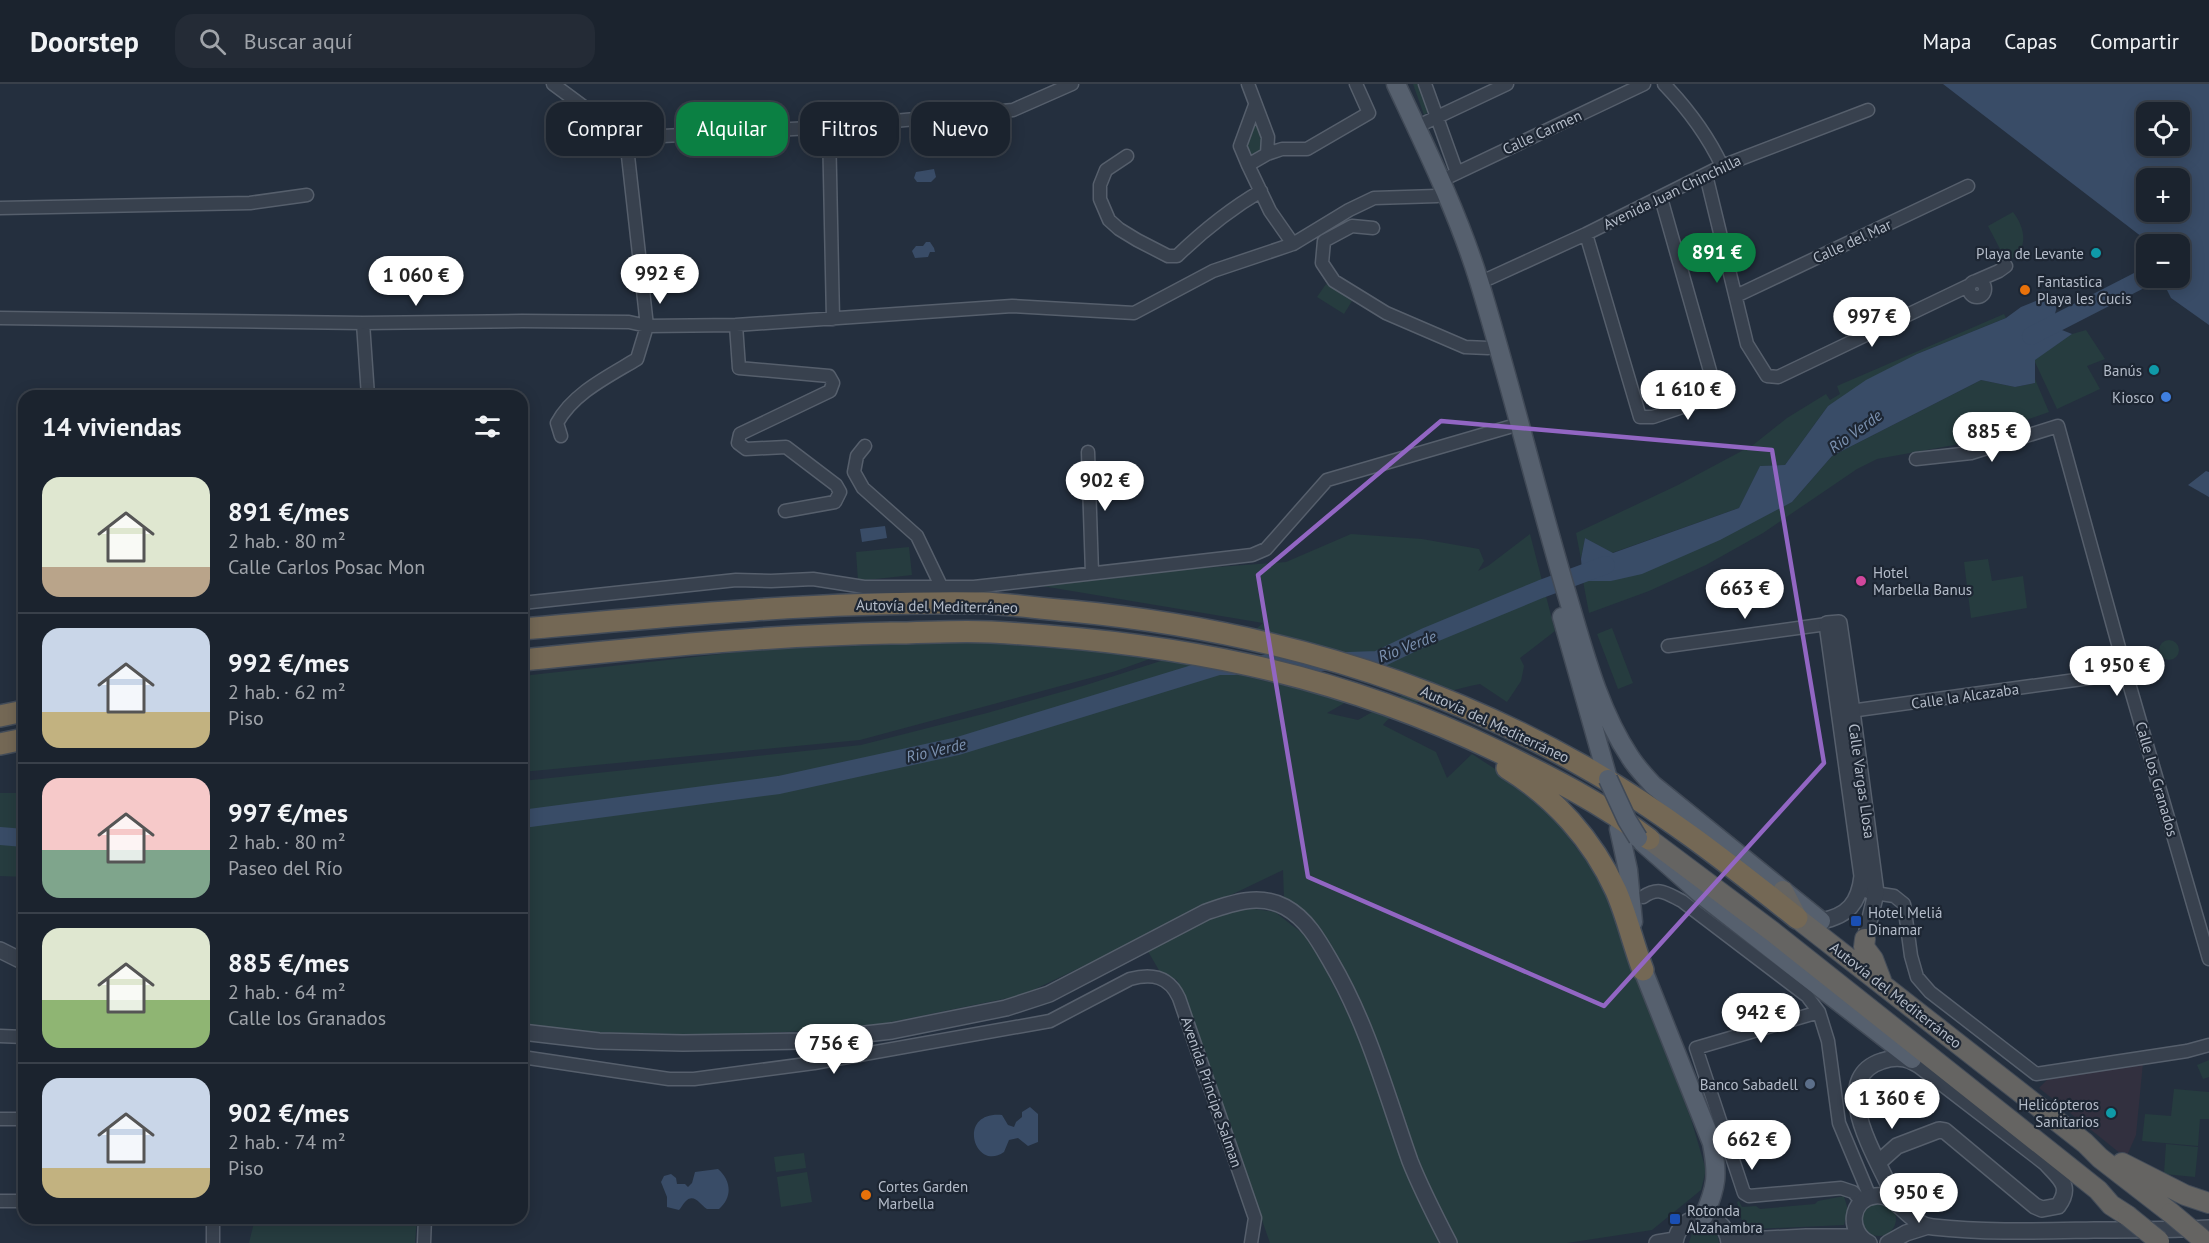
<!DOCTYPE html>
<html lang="es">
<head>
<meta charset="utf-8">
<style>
  :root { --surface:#1b232e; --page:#242b36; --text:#f1f3f6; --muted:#a0a4aa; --line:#39404a; --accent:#0b8043 }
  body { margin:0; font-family:"PT Sans",sans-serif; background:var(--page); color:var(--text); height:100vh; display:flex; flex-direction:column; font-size:22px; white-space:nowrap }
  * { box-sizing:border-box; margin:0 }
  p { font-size:20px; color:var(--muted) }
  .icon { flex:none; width:33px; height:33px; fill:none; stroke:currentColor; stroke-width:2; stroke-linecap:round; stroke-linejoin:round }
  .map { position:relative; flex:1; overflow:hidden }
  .panel { position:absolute; left:18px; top:306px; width:510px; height:834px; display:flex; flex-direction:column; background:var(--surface); border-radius:18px; box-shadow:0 3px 15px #0003,0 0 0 2px var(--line) }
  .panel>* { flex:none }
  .guide { position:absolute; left:546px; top:18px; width:570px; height:54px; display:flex; gap:12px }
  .controls { position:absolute; left:2136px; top:18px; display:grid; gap:12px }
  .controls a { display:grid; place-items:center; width:54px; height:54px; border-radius:12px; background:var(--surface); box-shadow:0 3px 15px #0003,0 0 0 2px var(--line); font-size:30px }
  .price { position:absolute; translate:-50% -51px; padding:0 14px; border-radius:21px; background:#fff; color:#222; font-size:20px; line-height:39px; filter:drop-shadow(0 2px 3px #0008) }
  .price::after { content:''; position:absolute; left:50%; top:36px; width:18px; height:14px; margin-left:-9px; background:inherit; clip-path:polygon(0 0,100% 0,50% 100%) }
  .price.on { background:var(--accent); color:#fff }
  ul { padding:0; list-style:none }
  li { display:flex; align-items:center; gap:18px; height:150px; padding:0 24px }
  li+li { border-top:2px solid var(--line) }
  li span { display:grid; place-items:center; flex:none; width:168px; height:120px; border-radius:18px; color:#555 }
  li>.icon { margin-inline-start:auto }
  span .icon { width:72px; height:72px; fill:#fffc; stroke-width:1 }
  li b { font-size:26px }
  h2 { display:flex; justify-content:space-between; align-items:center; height:72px; padding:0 24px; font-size:26px }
  .tag { padding:0 21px; border-radius:18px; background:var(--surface); box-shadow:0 3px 15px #0003,0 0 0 2px var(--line); font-size:21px; line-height:54px }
  .tag.on { background:var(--accent); color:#fff }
  header { display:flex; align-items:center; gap:36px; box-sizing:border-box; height:84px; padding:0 30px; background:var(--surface); border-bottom:2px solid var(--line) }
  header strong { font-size:28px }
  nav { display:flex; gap:33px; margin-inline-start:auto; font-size:21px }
  .search { width:420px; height:54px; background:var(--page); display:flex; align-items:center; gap:15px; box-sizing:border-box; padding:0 21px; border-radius:18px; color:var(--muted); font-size:22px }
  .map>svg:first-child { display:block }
  .medical { fill:#32303f }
  .green { fill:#263c3f }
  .water { fill:#394c67; fill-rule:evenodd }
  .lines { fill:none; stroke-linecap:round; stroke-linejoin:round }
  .river { stroke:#394c67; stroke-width:18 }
  .minor-casing { stroke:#565f6c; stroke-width:15 }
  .tertiary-casing { stroke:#565f6c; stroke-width:18 }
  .primary-casing { stroke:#414a57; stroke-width:21 }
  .trunk-casing { stroke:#434c59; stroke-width:22 }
  .motorway-casing { stroke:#434c59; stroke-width:24 }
  .minor { stroke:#38414e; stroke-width:12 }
  .tertiary { stroke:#38414e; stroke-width:15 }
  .primary { stroke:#56606e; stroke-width:18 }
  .trunk { stroke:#656462; stroke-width:20 }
  .motorway { stroke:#746855; stroke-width:21 }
  .primary-bridge-casing { stroke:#414a57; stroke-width:21; stroke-linecap:butt }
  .trunk-bridge-casing { stroke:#434c59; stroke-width:22; stroke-linecap:butt }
  .primary-bridge { stroke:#56606e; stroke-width:18 }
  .trunk-bridge { stroke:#656462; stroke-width:20 }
  .marked { fill:none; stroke:#9266c3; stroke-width:4.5; stroke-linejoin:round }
  .culture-dot { fill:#0f9aa8; stroke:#1d2633; stroke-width:2 }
  .food-dot { fill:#e8710a; stroke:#1d2633; stroke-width:2 }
  .shop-dot { fill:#3f7fe0; stroke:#1d2633; stroke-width:2 }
  .hotel-dot { fill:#d1479c; stroke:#1d2633; stroke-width:2 }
  .transit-dot { fill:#1a4fb4; stroke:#1d2633; stroke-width:2 }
  .service-dot { fill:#5c6f8a; stroke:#1d2633; stroke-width:2 }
  .labels { text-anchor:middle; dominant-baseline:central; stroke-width:4.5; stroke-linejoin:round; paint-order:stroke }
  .street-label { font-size:15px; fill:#b4bcc9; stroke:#1d2633 }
  .poi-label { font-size:15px; fill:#b4bcc9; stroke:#1d2633; text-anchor:end }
  .water-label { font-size:16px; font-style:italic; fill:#7c92b1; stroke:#1d2633 }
</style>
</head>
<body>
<header>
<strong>Doorstep</strong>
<div class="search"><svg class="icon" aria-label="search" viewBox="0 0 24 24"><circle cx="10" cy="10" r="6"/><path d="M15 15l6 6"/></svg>Buscar aquí</div>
<nav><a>Mapa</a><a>Capas</a><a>Compartir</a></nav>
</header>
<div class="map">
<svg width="2209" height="1159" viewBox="0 0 2209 1159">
  <rect width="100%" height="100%" fill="#242f3e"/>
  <path class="medical" d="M 2143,979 L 2136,1051 L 2126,1074 L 2039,1004 L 2050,993 Z"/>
  <path class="green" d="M 1413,0 L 1421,0 L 1431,26 L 1424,31 Z
    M 1254,33 L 1262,48 L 1262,66 C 1257,70 1254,72 1248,70 L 1246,58 Z
    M 2013,128 C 2030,150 2027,175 1996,180 L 2001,167 L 1988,142 Z
    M 1326,200 L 1352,217 L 1344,230 L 1317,213 Z
    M 2004,230 L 2006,234 L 1917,270 L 1828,322 L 1785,381 L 1760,382 L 1739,424 L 1612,469 L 1585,454 L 1581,475 L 1576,449 L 1678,401 L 1753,361 L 1787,334 L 1826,310 L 1830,316 L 1840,310 L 1837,302 Z
    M 2086,246 L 2105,275 L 2087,282 L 2100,305 L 2057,325 L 2034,276 L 2072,250 Z
    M 2035,295 L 2049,328 L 1954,361 L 1877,375 L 1857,385 L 1763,449 L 1706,481 L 1649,507 L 1589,529 L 1583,497 L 1611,497 L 1792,418 L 1832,372 L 1981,296 L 2015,303 L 2035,299 Z
    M 1351,450 L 1422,455 L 1479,465 L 1484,477 L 1478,487 L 1488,482 L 1530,450 L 1555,547 L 1520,574 L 1524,582 L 1521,597 L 1507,618 L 1480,600 C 1455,605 1398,620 1383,641 L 1436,668 L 1447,694 L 1472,670 L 1537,712 L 1600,795 L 1691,1035 L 1706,1086 L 1701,1106 L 1652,1146 L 1567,1159 L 1458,1159 L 1412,1069 L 1397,1016 L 1367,934 L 1318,842 L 1284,814 L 1283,786 L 1023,911 L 862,944 L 731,951 L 574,948 L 522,941 L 522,697 L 861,661 L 987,629 L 1086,601 L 1170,574 L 1348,617 L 1327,629 L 1358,636 L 1426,598 L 1360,573 L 1256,545 L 1263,539 L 1042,502 L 1134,489 L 1286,478 Z
    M 909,463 L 912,491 L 858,497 L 856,468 Z
    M 1988,475 L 1992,497 L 2023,492 L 2027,524 L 1971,534 L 1964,478 Z
    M 1612,544 L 1633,599 L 1618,605 L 1597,550 Z
    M2159 566a10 10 0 1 1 20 0a10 10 0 1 1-20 0Z
    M 974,558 L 1158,572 L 1116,587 L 860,656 L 522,688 L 522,592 L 766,565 Z
    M 0,709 L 24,709 L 24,793 L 0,792 Z
    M 1248,824 L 1275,828 L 1311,856 L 1362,959 L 1407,1084 L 1439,1159 L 1270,1159 L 1177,896 L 1160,888 L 1146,864 L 1215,830 Z
    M 2209,976 L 2209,993 L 2203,995 L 2197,981 Z
    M 2174,1005 L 2209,1008 L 2209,1035 L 2200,1035 L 2198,1062 L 2142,1057 L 2145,1030 L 2171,1032 Z
    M 2166,1060 L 2198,1063 L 2195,1093 L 2164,1090 Z
    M 804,1069 L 806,1084 L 776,1088 L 774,1073 Z
    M 807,1088 L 812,1118 L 781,1123 L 777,1093 Z
    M 1844,1112 L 1848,1126 L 1844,1141 L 1754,1145 L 1743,1141 L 1737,1118 L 1739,1117 L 1742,1123 L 1756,1122 L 1760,1125 L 1815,1120 L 1818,1117 Z
    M1862 1135a17 17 0 1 1 34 0a17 17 0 1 1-34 0Z
    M 255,1134 L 417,1134 L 415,1159 L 249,1159 Z
    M 1701,1143 C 1712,1143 1718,1148 1719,1159 L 1689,1159 L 1692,1149 Z"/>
  <path class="water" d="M 1943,0 L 2209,0 L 2209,241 L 2171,214 L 2161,194 L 2180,194 L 2180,160 L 2146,160 L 2146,164 L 2142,153 ZM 2146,28 L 2180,28 L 2180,62 L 2146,62 ZM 2146,94 L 2180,94 L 2180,128 L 2146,128 Z
    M 934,85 L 936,93 L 931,98 L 917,98 L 914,94 L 916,88 Z
    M 926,158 L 930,158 L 934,164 L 935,168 L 930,168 L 928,173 L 915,174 L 912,167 L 916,162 L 923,162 Z
    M 2046,213 L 2058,218 L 2052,242 L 2072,250 L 2035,276 L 2035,299 L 2015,303 L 1981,296 L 1832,372 L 1792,418 L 1720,456 L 1642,490 L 1611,497 L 1583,497 L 1581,475 L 1585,454 L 1613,469 L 1739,424 L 1760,382 L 1785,381 L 1828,322 L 1866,296 L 1917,270 L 2006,234 L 2021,223 Z
    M 2206,387 L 2209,388 L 2209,413 L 2188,401 Z
    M 885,442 L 887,454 L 862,458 L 860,445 Z
    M 1030,1023 L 1038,1030 L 1038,1058 L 1028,1062 L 1018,1054 L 1009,1056 L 1004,1068 C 975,1089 955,1027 1002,1031 L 1008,1041 L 1014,1043 L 1016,1038 L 1022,1033 L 1022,1028 Z
    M 718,1085 C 731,1096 733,1113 719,1125 L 707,1125 C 700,1121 694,1108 685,1118 C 683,1120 681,1124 679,1126 L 667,1123 L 667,1113 L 661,1098 L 664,1092 L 671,1090 L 676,1094 L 677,1100 L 685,1100 L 688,1103 L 692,1099 L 695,1088 Z"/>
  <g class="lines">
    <path class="river" d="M 2031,252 L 2146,193
      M 1263,580 L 1377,576 L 1425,553 L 1541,505 L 1606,481
      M 522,735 L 779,701 L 958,662 L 1219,582 L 1235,582
      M 0,752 L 24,754"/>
    <g class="minor-casing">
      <path id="minor" d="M 553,0 L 626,54 L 829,43 L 1013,26 L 1072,0
        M 1248,0 L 1268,53 L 1267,70 L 1248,81 L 1240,62 L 1255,21
        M 1425,0 L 1457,89
        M 1664,0 C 1688,25 1707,50 1722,82
        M 829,43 L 833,235
        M 1416,43 L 1507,0
        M 1267,70 L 1282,65 L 1307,65 L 1369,29 L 1356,0
        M 1127,72 L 1106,86 L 1100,101 L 1100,115 L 1109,136 L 1119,145 L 1137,156 L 1168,172 L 1177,172 C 1203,147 1230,125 1261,107
        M 1248,81 L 1270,127 L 1293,160
        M 1706,91 L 1747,260 L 1767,292 L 1778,293 L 1970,201
        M 1440,97 L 1644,0
        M 0,124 L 250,119 L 307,111
        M 1373,144 L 1352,142 L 1324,157 L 1322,179 L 1334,197 L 1386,229 L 1465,263 L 1488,264
        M 1586,150 L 1640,333 L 1653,333 L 1709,314 L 1714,301 L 1661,114
        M 1479,197 L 1490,194 L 1586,150 L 1722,82 L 1868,26
        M 1976,197 L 1999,187 L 2006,182
        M1969 205a8 8 0 1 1 16 0a8 8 0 1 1-16 0Z
        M 1736,212 L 1968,102
        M 0,234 L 363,239 L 522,237 L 629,238 L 647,242 L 736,241 L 1012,222 L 1134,229 L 1213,187 L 1293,160 L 1349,126 L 1374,114 L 1437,112
        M 363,239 L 368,312
        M 736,241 L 739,284 L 829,292 L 833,299 L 830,307 L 740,350 L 738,359 L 746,365 L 786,363 L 836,401 L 840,408 L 835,418 L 785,427
        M 561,352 L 557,339 C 573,309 609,292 637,275 L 647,242 L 626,54
        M 865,362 L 857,372 L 854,388 L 863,404 L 917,452 L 942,504
        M 1088,368 L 1092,489
        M 1916,375 L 1971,369 L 2058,342 L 2126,589 L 2209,875
        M 522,519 L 736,496 L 771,497 L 813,495 L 864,503 L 974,503 L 1252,471 L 1266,465 L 1327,396 L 1509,343
        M 1668,562 L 1827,540
        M 1843,628 L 2126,589
        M 1868,808 L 1894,812 L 1904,820 L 1911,872 L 1917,893 L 1930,908 L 2036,990 L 2187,967 L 2209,961
        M 1643,813 C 1659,802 1666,809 1682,817 L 1807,912 L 1819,928 L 1828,957 L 1839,1039 L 1870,1113
        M 1819,928 L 1696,964 L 1744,1109 L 1749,1112 L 1841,1104 L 1853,1108 L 1862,1118
        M 0,952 L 24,953
        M 522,973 L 669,995 L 694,995 L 814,979 L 1050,937 L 1130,895 C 1152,889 1169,892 1179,914 L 1255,1134 L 1251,1159
        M 0,1035 L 24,1035
        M 0,1117 L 24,1117
        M 213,1159 L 213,1134
        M 424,1159 L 425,1134"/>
    </g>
    <g class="tertiary-casing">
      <path id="tertiary" d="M 1821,837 C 1848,832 1859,819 1862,792 L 1827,540 L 1839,539 L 1852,627 L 1876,809 L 1865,855
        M 0,866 L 24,878
        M 522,948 L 599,957 L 683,959 L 803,957 L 892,947 L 1006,924 L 1049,910 L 1206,828 C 1232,819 1259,809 1285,823 C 1307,835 1319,857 1331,878 C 1368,941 1386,1009 1410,1077 C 1421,1105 1435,1132 1449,1159
        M 1879,1078 L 1897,1062 L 1939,1046 L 1945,1047 L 2035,1122 L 2042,1125 L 2058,1122 C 2073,1102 2059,1094 2046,1079 L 1924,985 C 1911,975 1899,971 1882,977 C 1826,995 1877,1074 1891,1106 L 1894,1117
        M 1729,1157 L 1806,1153 L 1860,1153
        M 1657,1159 L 1675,1156
        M 1675,1159 C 1679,1126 1725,1123 1729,1159
        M 1869,1159 C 1847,1148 1850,1115 1875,1112 C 1898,1109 1908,1141 1933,1143 C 1987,1149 2040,1147 2094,1146 C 2132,1146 2171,1146 2209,1144
        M 1888,1159 L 1906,1149 L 1925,1143"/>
    </g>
    <g class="primary-casing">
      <path id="primary" d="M 1396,0 C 1426,64 1458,129 1479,197 C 1510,298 1535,402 1565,504 C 1582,560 1597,624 1630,673 C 1636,683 1645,692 1653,701 L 1821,837
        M 1562,533 L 1608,695
        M 1619,745 L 1628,786 L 1633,838
        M 1642,758 L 1703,812 L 1912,975
        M 1640,874 L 1643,886 L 1712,1059 C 1718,1091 1717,1102 1704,1132"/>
    </g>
    <g class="trunk-casing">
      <path id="trunk" d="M 1649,755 L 1773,848 L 2098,1106 L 2111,1121 L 2128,1132
        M 1783,807 L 1797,834 L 2085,1059 L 2100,1074 L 2171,1129
        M 1865,855 L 1864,863 L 1873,875 L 1881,896
        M 2122,1079 L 2185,1111 L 2209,1119"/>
    </g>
    <g class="motorway-casing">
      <path id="motorway" d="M 522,545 C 676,531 829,517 983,519 C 1012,520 1042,525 1071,527 C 1250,544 1424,592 1581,681 C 1658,724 1728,779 1797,834
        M 522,576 C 645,564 768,551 891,549 C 924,549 958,546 991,548 C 1173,558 1332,587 1497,667 C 1550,693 1602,719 1649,755
        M 0,632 L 24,627
        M 0,660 L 24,655
        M 1507,684 C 1554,713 1593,756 1616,807 C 1627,832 1633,860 1643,886"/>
    </g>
    <use href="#minor" class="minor"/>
    <use href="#tertiary" class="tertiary"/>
    <use href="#primary" class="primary"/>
    <use href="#trunk" class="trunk"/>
    <use href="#motorway" class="motorway"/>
    <g class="primary-bridge-casing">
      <path id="primary-bridge" d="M 1608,695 L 1627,736 L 1638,754"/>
    </g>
    <g class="trunk-bridge-casing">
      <path id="trunk-bridge" d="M 2171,1129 L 2202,1155
        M 2128,1132 L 2159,1157"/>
    </g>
    <use href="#primary-bridge" class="primary-bridge"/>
    <use href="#trunk-bridge" class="trunk-bridge"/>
  </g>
  <path class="marked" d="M 1441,337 L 1772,366 L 1824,679 L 1604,922 L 1308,793 L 1258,491 Z"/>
  <g class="culture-dot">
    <circle cx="2096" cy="169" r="6"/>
    <circle cx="2154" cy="286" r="6"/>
    <circle cx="2111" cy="1029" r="6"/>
  </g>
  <g class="food-dot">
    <circle cx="2025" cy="206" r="6"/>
    <circle cx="866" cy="1111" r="6"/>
  </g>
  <circle class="shop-dot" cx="2166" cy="313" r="6"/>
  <circle class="hotel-dot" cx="1861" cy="497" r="6"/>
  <g class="transit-dot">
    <rect x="1850" y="831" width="12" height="12" rx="3"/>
    <rect x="1669" y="1129" width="12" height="12" rx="3"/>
  </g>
  <circle class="service-dot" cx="1810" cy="1000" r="6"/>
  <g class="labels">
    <g class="street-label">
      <text transform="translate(1542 48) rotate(-25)">Calle Carmen</text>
      <text transform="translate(1672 108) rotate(-26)">Avenida Juan Chinchilla</text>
      <text transform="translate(1852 157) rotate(-25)">Calle del Mar</text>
      <text transform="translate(937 522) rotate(1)">Autovía del Mediterráneo</text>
      <text transform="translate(1965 612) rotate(-8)">Calle la Alcazaba</text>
      <text transform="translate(1495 640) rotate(25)">Autovía del Mediterráneo</text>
      <text transform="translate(2157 695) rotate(74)">Calle los Granados</text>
      <text transform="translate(1862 697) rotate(82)">Calle Vargas Llosa</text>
      <text transform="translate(1896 911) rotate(38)">Autovía del Mediterráneo</text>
      <text transform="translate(1212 1008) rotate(71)">Avenida Príncipe Salman</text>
    </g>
    <g class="poi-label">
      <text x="2084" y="169">Playa de Levante</text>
      <text x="2037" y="197" text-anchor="start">Fantastica<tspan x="2037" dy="17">Playa les Cucis</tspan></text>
      <text x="2142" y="286">Banús</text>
      <text x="2154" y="313">Kiosco</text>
      <text x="1873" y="488" text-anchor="start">Hotel<tspan x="1873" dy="17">Marbella Banus</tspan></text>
      <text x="1868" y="828" text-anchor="start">Hotel Meliá<tspan x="1868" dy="17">Dinamar</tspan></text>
      <text x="1798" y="1000">Banco Sabadell</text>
      <text x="2099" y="1020">Helicópteros<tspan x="2099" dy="17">Sanitarios</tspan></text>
      <text x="878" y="1102" text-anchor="start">Cortes Garden<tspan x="878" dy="17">Marbella</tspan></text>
      <text x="1687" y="1126" text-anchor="start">Rotonda<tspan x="1687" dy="17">Alzahambra</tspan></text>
    </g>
    <g class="water-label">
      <text transform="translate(1855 347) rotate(-36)">Rio Verde</text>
      <text transform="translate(1407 562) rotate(-21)">Rio Verde</text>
      <text transform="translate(936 666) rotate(-13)">Rio Verde</text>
    </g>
  </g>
</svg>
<div class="controls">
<a><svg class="icon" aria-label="locate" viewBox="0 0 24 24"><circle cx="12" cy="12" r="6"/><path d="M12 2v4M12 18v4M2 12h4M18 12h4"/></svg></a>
<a>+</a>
<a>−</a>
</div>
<b class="price on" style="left:1717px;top:200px">891 €</b>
<b class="price" style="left:660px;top:221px">992 €</b>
<b class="price" style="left:416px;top:223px">1 060 €</b>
<b class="price" style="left:1872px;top:264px">997 €</b>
<b class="price" style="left:1688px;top:337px">1 610 €</b>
<b class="price" style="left:1992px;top:379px">885 €</b>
<b class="price" style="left:1105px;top:428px">902 €</b>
<b class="price" style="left:1745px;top:536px">663 €</b>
<b class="price" style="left:2117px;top:613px">1 950 €</b>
<b class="price" style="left:1761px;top:960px">942 €</b>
<b class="price" style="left:834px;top:991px">756 €</b>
<b class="price" style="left:1892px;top:1046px">1 360 €</b>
<b class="price" style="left:1752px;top:1087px">662 €</b>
<b class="price" style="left:1919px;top:1140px">950 €</b>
<div class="guide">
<a class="tag">Comprar</a>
<a class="tag on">Alquilar</a>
<a class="tag">Filtros</a>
<a class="tag">Nuevo</a>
</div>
<section class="panel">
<h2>14 viviendas<svg class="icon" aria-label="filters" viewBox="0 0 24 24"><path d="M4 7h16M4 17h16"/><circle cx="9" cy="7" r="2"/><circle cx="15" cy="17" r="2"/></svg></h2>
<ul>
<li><span style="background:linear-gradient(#dfe7d0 75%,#b9a48a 0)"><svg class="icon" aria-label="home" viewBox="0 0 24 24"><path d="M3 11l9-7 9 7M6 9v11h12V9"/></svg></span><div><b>891 €/mes</b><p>2 hab. · 80 m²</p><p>Calle Carlos Posac Mon</p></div></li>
<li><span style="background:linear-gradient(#c9d6e8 70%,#c2b280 0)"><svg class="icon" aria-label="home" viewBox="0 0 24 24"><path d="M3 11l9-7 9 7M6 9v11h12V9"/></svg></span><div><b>992 €/mes</b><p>2 hab. · 62 m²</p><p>Piso</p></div></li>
<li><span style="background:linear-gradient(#f6c9c9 60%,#7fa58c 0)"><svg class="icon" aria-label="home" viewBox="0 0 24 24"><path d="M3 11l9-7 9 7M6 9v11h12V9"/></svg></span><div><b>997 €/mes</b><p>2 hab. · 80 m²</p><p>Paseo del Río</p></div></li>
<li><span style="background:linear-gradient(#dfe7d0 60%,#8fb573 0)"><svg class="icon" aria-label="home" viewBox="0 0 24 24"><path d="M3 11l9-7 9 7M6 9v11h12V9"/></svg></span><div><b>885 €/mes</b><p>2 hab. · 64 m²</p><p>Calle los Granados</p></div></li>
<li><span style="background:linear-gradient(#c9d6e8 75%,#c2b280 0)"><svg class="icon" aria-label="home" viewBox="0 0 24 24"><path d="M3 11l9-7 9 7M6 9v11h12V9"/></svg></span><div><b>902 €/mes</b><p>2 hab. · 74 m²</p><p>Piso</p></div></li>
</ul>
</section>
</div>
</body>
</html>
